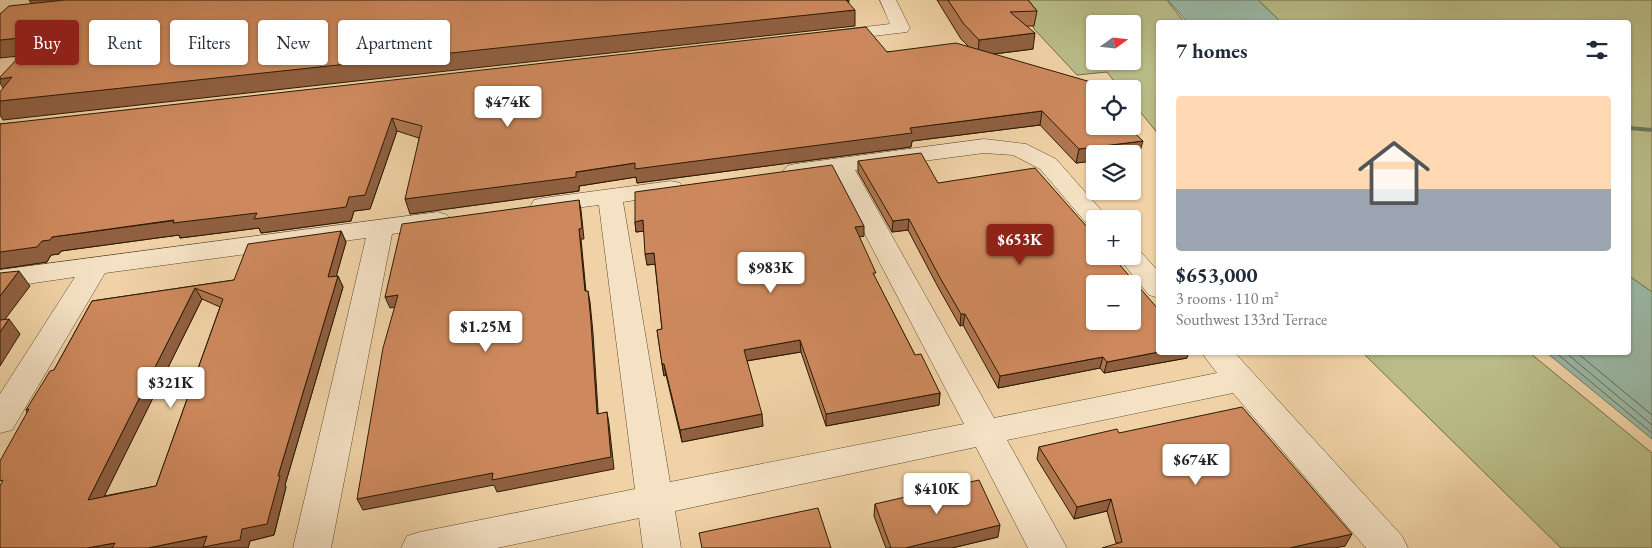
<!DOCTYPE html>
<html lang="en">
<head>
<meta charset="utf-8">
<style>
  :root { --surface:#fff; --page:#f2f2f3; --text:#1f2937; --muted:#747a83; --line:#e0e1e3; --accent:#8f2418 }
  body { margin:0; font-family:"EB Garamond",serif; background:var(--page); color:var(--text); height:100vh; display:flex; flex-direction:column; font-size:19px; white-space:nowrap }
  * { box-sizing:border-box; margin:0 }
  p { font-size:16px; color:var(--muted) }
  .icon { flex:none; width:28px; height:28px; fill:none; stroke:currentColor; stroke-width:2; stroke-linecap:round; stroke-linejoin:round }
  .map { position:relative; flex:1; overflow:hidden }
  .details { position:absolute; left:1156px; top:20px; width:475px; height:335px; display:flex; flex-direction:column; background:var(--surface); border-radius:5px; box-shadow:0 1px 4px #0004 }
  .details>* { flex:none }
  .top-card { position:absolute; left:15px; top:20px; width:475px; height:45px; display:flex; gap:10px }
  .needle { width:32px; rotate:75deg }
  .controls { position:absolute; left:1086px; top:15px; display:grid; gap:10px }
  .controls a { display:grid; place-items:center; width:55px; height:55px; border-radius:5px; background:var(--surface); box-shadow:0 1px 4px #0004; font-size:25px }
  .price { position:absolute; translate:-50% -42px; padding:0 11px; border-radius:5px; background:#fff; color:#222; font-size:16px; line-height:32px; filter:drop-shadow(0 1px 2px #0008) }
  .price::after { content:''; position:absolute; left:50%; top:30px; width:15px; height:11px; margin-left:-8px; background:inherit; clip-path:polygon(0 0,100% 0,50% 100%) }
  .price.on { background:var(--accent); color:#fff }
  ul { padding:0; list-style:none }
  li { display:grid; align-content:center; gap:10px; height:265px; padding:0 20px }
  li+li { border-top:1px solid var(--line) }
  li span { display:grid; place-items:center; height:155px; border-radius:5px; color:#555 }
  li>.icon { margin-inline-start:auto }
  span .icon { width:90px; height:90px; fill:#fffc; stroke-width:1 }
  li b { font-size:21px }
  h2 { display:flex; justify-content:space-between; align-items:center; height:60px; padding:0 20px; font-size:21px }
  .chip { padding:0 18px; border-radius:5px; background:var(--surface); box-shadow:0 1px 4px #0004; font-size:18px; line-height:45px }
  .chip.on { background:var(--accent); color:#fff }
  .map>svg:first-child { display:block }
  .green { fill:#b9bc87; stroke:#726b44; fill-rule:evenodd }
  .water { fill:#9ab8a6; stroke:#6e7964 }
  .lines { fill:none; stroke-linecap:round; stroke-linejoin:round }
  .shore { stroke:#636954; stroke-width:1 }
  .stream { fill:#6e7964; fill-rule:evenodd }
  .minor-casing { stroke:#5d482b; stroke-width:1 }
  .minor { fill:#f5e2c5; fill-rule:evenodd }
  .wall { fill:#b07650; stroke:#2c1a02; fill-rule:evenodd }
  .shaded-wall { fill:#906041; stroke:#2c1a02 }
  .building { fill:#cd895d; stroke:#2c1a02; fill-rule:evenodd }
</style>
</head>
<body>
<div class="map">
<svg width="1652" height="548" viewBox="0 0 1652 548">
  <rect width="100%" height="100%" fill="#f0d2a6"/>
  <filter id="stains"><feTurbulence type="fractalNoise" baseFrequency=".004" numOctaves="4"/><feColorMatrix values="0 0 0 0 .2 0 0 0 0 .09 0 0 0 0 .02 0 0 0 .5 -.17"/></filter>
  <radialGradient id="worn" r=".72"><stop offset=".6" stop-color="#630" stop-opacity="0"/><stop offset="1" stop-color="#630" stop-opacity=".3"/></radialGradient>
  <path class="green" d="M 1023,0 L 1167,0 L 1184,22 L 1159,22 L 1159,135 L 1133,103 L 1132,89 L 1120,89 L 1107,72 L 1077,75 L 1034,29 ZM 1095,24 L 1132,24 L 1132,61 L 1095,61 Z
    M 1258,0 L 1652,0 L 1652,292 L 1629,276 L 1629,22 L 1281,22 Z
    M 1363,353 L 1530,353 L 1652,453 L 1652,548 L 1561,548 Z"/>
  <path class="water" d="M 1168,0 L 1258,0 L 1281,22 L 1187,22 Z
    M 1629,276 L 1652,292 L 1652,439 L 1547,353 L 1629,352 Z"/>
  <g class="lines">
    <path class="shore" d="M 1555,352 L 1652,433
      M 1565,352 L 1652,425
      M 1576,352 L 1652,415"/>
    <path class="stream" d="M 1629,126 L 1652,128 L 1652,132 L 1629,130 Z"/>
    <g class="minor-casing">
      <path id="minor" d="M 880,0 L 896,0 L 910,28 L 907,32 L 831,41 L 825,40 L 822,36 L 825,32 L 831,31 L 890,24 Z
        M 984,139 L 1026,144 L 1056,159 L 1109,219 L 1095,219 L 1095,226 L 1087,224 L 1040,169 L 1013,155 L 984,153 L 855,170 L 994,418 L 1217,373 L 1201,352 L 1234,352 L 1402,536 L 1408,548 L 1366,548 L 1233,393 L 1007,440 L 1067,548 L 1028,548 L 976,447 L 675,511 L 681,548 L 643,548 L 639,518 L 497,548 L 401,548 L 407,536 L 420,532 L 635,489 L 599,205 L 543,212 L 534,210 L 531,205 L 534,200 L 543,198 L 671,181 L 680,183 L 683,188 L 680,193 L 623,202 L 670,482 L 964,424 L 833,173 L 795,178 L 787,176 L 783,171 L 787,166 L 795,164 Z
        M 438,212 L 447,215 L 451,220 L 447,225 L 392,234 L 331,548 L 293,548 L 366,238 L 105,273 L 12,430 L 0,433 L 0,394 L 75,277 L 0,288 L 0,270 Z
        M 1132,249 L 1139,250 L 1159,272 L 1159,298 L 1149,295 L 1117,256 L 1132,256 Z"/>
    </g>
    <use href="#minor" class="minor"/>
  </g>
  <path class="wall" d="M 937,0 L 1028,0 L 1037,11 L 1034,26 L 1027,26 L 1033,49 L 994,54 L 1095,126 L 1139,155 L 1132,156 L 1132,154 L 1076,163 L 1040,125 L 912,141 L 911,147 L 637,183 L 636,177 L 579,186 L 579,191 L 410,214 L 419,138 L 397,131 L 370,209 L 354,211 L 351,221 L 261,233 L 259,228 L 180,238 L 179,235 L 61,251 L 59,254 L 51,255 L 47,262 L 0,269 L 0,124 L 887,52 L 969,47 L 961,39 Z
    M 858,161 L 938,183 L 1187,358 L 1104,373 L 1100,368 L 998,388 L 963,325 L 960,326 L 938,287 L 908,230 L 892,232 L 858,172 Z
    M 635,222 L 864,236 L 859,237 L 875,278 L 915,355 L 940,393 L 939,405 L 826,426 L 801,352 L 747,361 L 763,426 L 682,442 L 666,375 L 664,376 L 657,330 L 662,329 L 655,264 L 647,265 L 644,231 L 636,232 Z
    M 341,231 L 346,242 L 336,276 L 338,276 L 343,287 L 285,485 L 286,487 L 274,535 L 250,541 L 248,548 L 0,548 L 27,412 L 26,410 L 54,370 L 92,301 L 234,280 ZM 202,299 L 220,307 L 156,486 L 104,496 Z
    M 1119,433 L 1345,546 L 1116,543 L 1107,511 L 1074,519 L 1037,459 L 1039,447 Z
    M 875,504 L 998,537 L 952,548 L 886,548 L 874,516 Z"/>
  <path class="shaded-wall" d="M 29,0 L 84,0 L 33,6 Z
    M 846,0 L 849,0 L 848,11 L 855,10 L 855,26 L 3,120 L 0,115 L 0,101 Z
    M 1035,33 L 1033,49 L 978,56 L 979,40 Z
    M 39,36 L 48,53 L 0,58 L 0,40 Z
    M 12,77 L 8,96 L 0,83 L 0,79 Z
    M 1042,111 L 1040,125 L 912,141 L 911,147 L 637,183 L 636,177 L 579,186 L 579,191 L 410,214 L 405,199 L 635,163 Z
    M 392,118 L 397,131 L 370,209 L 354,211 L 351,221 L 261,233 L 259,228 L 180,238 L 179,235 L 61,251 L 59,254 L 51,255 L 47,262 L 0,269 L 0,252 L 42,241 L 52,237 L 349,197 Z
    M 1143,141 L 1139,155 L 1132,156 L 1132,154 L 1095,154 L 1095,161 L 1076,163 L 1079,149 Z
    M 579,200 L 581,210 L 584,239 L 581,239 L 587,302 L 585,291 L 579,229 Z
    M 909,219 L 908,230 L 892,232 L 893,221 Z
    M 643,220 L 644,231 L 636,232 L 635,222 Z
    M 864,226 L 864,236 L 854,238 L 855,227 Z
    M 341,231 L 346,242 L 333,288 L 328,277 Z
    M 654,253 L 656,264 L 647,265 L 645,254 Z
    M 19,271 L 30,286 L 0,326 L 0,296 Z
    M 338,276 L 343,287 L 285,485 L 286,487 L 274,535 L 250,541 L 248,548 L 148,548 L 242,529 L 278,476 Z
    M 195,288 L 202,299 L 97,511 L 88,500 Z
    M 588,291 L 590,302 L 593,333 L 599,426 L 597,414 Z
    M 398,295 L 402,306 L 390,308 L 385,297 Z
    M 961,314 L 965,314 L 963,325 L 960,326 Z
    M 9,319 L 20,334 L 0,366 L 0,332 Z
    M 800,340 L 801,352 L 745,361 L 744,350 Z
    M 1159,352 L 1189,352 L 1187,358 L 1104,373 L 1107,362 Z
    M 1103,357 L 1100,368 L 998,388 L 1000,376 Z
    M 662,364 L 664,364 L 666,375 L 664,376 Z
    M 940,393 L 939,405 L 826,426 L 826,414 Z
    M 607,412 L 609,424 L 614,469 L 497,492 L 494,485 L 363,510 L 357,499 Z
    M 762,414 L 763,426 L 682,442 L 680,430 Z
    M 1111,499 L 1107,511 L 1074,519 L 1077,507 Z
    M 1000,525 L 998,537 L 952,548 L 905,548 Z
    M 1352,534 L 1345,546 L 1335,548 L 1289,548 Z
    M 115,543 L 119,548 L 87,548 Z"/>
  <path class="building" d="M 65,0 L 848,0 L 846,0 L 855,10 L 0,101 L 0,92 L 12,77 L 0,79 L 0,77 L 39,36 L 0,40 L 0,14 L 9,6 Z
    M 948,0 L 1028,0 L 1037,11 L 1010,12 L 1035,33 L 979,40 L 963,23 Z
    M 866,27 L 887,52 L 956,43 L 1115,89 L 1095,89 L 1095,126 L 1127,126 L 1143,141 L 1079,149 L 1042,111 L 910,128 L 912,133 L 635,169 L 635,163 L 576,172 L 576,177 L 405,199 L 422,126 L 392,118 L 365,195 L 349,197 L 346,207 L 254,219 L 257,213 L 173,223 L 174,220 L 52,237 L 50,240 L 42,241 L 37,247 L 0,252 L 0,124 Z
    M 921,153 L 938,183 L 1035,168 L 1095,236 L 1095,256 L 1112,256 L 1159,310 L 1159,352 L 1107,362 L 1103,357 L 1000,376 L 965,314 L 961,314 L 939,276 L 909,219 L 893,221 L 858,161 ZM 1095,284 L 1132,284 L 1132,321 L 1095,321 Z
    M 832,165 L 864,226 L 855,227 L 876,273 L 873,273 L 915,355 L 921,354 L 940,393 L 826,414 L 800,340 L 744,350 L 762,414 L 680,430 L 664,364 L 662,364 L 657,330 L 662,329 L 654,253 L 645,254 L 643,220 L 635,222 L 635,192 Z
    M 579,200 L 582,228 L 579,229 L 585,291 L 588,291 L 591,322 L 597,414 L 607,412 L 611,457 L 492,480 L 493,473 L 357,499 L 383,348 L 398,295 L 385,297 L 402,224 Z
    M 341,231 L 328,277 L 338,276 L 278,476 L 280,476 L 267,524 L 242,529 L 240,540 L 203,547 L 207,536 L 148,548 L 112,548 L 115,543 L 87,548 L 0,548 L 0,486 L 3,480 L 0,481 L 0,461 L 29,409 L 26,410 L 50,371 L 54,370 L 92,301 L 234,280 L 248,244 ZM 195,288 L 223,299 L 156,486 L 88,500 Z
    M 19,271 L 0,296 L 0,273 Z
    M 9,319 L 0,332 L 0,320 Z
    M 1242,407 L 1352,534 L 1289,548 L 1102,548 L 1122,542 L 1111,499 L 1077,507 L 1039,447 L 1117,429 L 1119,433 Z
    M 979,480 L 1000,525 L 905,548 L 891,548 L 875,504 Z
    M 818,508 L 831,548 L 702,548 L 699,533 Z"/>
  <rect width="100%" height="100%" filter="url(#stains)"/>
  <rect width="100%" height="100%" fill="url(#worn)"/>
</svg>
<div class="controls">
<a><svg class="needle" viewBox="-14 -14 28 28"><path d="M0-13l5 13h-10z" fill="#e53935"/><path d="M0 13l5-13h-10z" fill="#747a83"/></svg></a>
<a><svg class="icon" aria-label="locate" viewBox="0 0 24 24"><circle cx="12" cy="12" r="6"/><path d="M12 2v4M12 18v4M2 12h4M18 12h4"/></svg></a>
<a><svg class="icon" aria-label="layers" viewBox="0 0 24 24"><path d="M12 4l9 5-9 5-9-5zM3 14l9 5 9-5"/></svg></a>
<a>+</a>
<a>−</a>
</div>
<b class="price" style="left:508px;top:128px">$474K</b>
<b class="price on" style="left:1020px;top:266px">$653K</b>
<b class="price" style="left:771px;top:294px">$983K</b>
<b class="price" style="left:486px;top:353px">$1.25M</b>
<b class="price" style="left:171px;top:409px">$321K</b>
<b class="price" style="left:1196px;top:486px">$674K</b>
<b class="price" style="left:937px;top:515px">$410K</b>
<div class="top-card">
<a class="chip on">Buy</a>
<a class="chip">Rent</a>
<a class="chip">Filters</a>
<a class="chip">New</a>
<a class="chip">Apartment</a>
</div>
<section class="details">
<h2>7 homes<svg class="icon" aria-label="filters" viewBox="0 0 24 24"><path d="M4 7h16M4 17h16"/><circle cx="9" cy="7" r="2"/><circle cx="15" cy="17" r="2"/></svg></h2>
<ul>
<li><span style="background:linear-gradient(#ffd9b3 60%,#9aa5b1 0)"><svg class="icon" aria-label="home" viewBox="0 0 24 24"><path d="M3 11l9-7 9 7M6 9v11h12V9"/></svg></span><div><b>$653,000</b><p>3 rooms · 110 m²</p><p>Southwest 133rd Terrace</p></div></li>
</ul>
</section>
</div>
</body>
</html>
